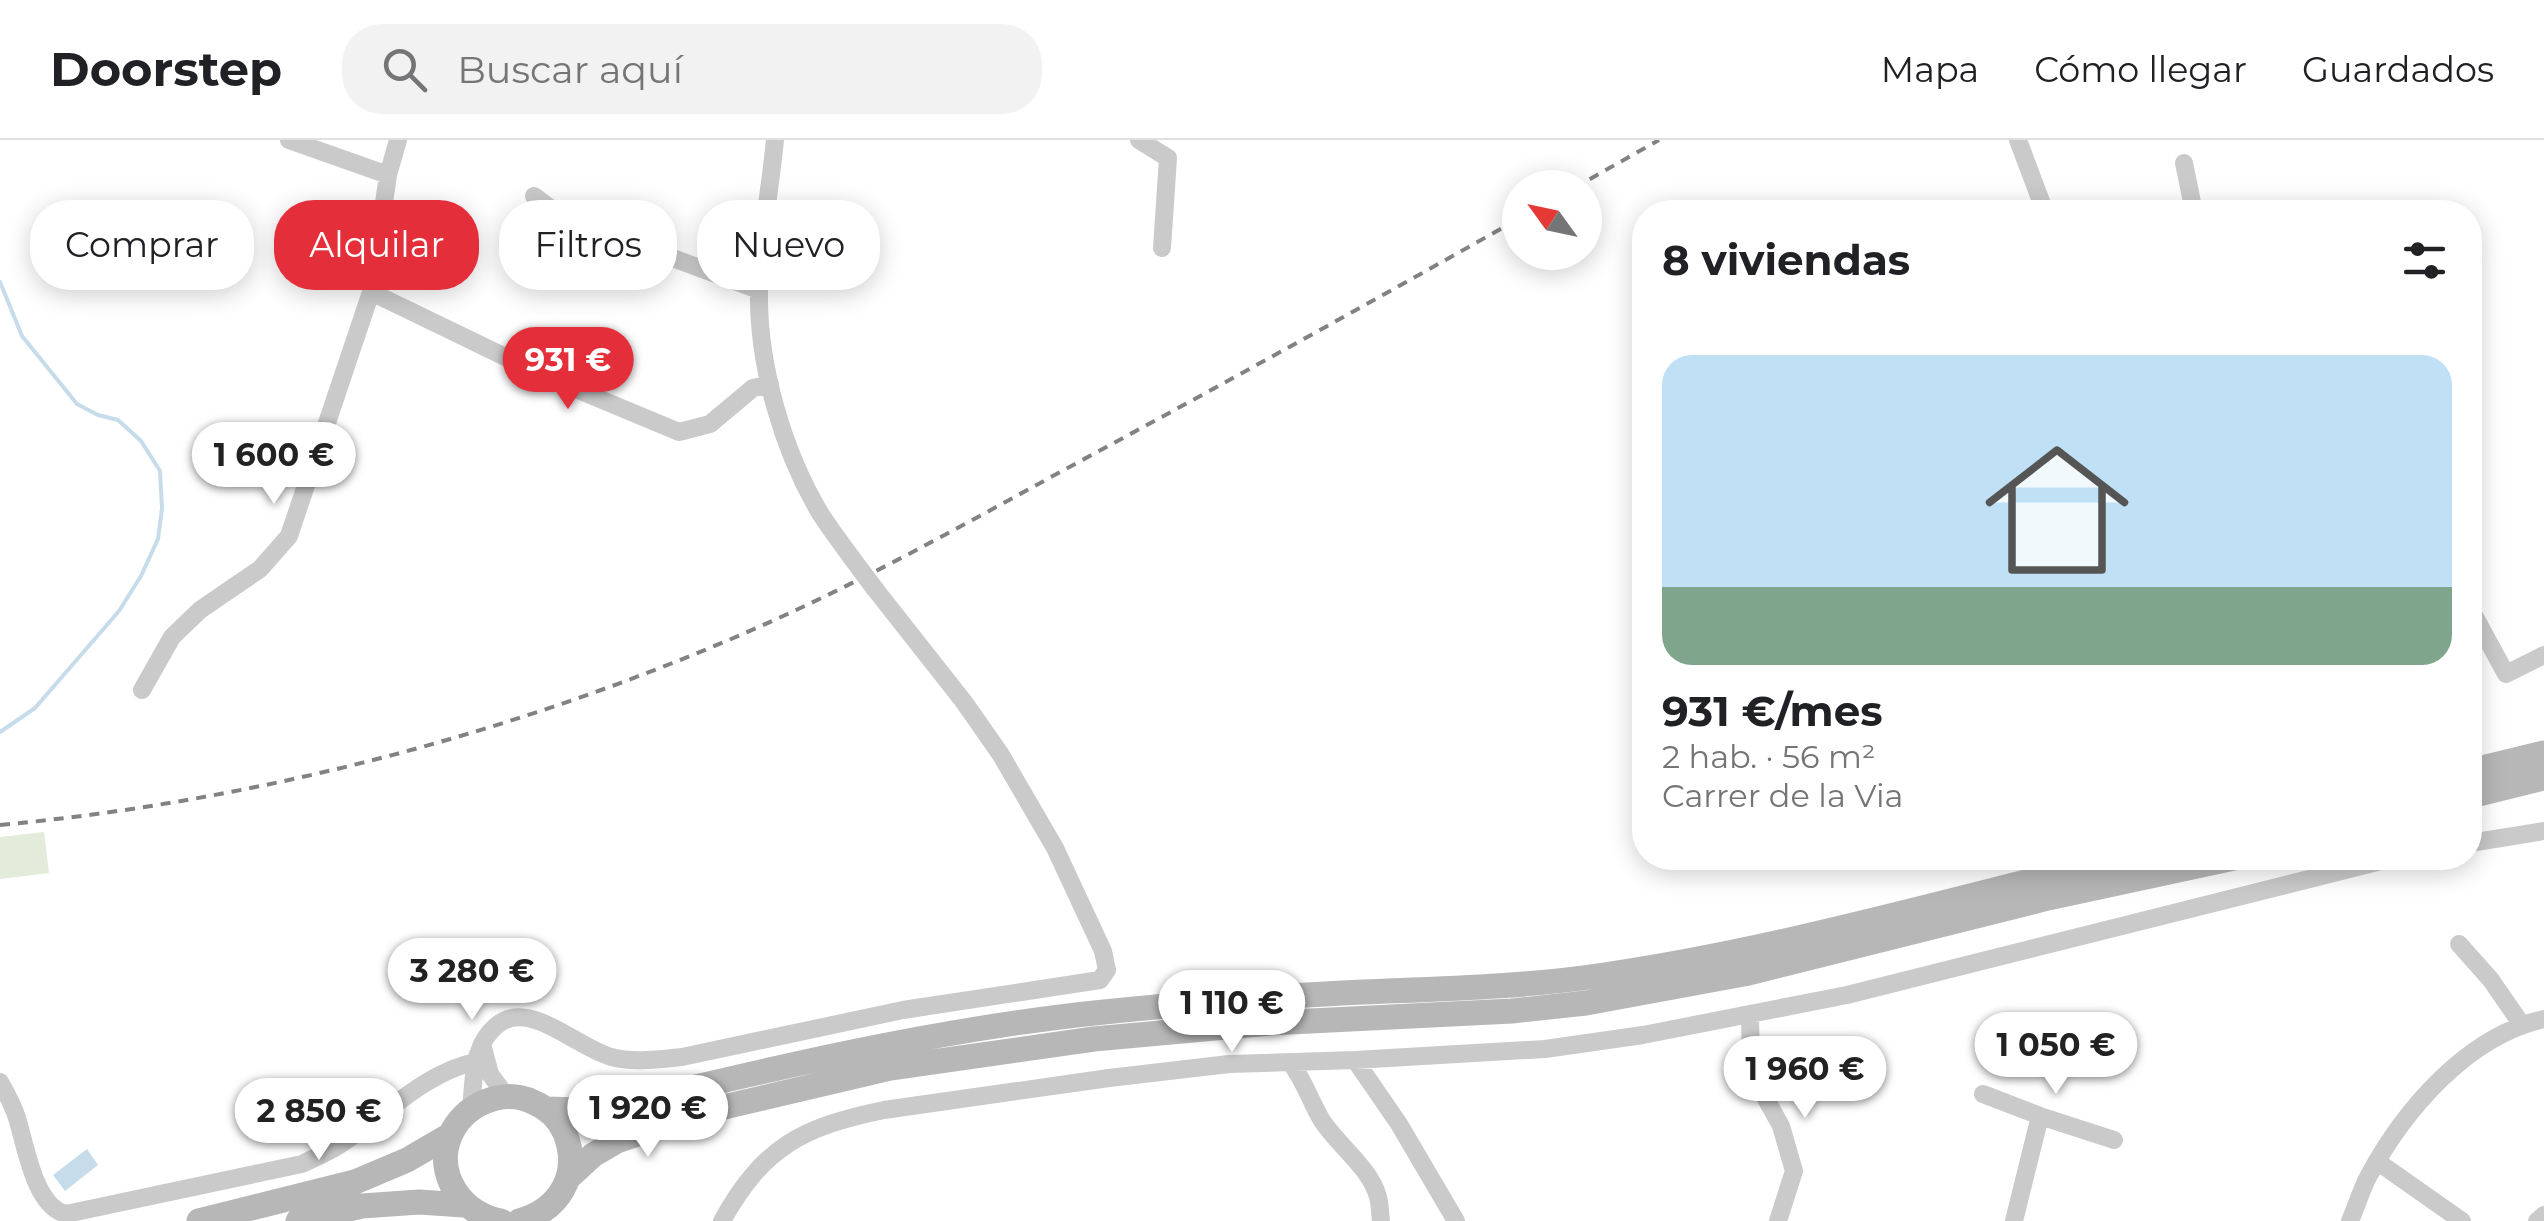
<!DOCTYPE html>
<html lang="es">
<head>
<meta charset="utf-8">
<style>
  :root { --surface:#fff; --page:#f2f2f2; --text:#202124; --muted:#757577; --line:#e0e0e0; --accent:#e42f3a }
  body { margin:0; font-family:Montserrat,sans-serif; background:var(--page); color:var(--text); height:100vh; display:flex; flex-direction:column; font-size:38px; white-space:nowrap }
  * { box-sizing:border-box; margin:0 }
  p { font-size:32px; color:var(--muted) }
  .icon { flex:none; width:55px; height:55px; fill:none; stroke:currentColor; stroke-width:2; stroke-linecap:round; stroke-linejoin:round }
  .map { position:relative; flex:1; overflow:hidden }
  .side { position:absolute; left:1632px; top:60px; width:850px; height:670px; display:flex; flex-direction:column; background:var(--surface); border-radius:40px; box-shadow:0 5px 25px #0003 }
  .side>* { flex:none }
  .banner { position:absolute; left:30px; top:60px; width:950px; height:90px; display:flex; gap:20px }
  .needle { width:65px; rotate:303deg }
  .controls { position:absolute; left:1502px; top:30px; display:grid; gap:20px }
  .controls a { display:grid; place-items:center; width:100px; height:100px; border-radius:50%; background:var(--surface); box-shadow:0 5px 25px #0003; font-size:50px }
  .price { position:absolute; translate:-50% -85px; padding:0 22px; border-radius:35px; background:#fff; color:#222; font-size:32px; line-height:65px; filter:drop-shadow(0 2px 5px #0008) }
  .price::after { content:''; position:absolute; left:50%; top:60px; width:30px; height:22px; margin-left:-15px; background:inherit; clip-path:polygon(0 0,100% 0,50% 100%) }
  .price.active { background:var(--accent); color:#fff }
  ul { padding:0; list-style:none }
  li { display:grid; align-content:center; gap:20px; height:530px; padding:0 30px }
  li span { display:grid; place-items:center; height:310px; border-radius:30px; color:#555 }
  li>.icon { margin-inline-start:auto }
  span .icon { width:180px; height:180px; fill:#fffc; stroke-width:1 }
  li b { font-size:42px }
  h2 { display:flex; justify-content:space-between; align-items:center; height:120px; padding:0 30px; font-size:42px }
  .tag { padding:0 35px; border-radius:40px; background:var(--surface); box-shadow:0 5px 25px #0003; font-size:35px; line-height:90px }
  .tag.active { background:var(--accent); color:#fff }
  header { display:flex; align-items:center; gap:60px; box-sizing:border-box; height:140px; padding:0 50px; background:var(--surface); border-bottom:2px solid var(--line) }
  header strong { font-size:48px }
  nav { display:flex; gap:55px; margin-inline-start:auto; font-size:35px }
  .search { width:700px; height:90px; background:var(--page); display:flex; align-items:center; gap:25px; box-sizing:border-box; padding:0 35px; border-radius:40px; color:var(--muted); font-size:38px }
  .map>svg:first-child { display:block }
  .green { fill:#e3ebdb }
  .water { fill:#c7dceb }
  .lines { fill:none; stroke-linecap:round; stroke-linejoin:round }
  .stream { stroke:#c7dceb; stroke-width:4 }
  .street { stroke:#cacaca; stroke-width:18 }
  .secondary { stroke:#b7b7b7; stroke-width:25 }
  .rail { stroke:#828282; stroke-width:4; stroke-dasharray:10 8; stroke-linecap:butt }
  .street-bridge { stroke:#cacaca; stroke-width:18 }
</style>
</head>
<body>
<header>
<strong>Doorstep</strong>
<div class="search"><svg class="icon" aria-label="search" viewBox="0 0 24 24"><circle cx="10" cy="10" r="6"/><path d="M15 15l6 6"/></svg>Buscar aquí</div>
<nav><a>Mapa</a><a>Cómo llegar</a><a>Guardados</a></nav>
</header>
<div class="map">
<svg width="2544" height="1081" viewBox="0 0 2544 1081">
  <rect width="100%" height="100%" fill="#fff"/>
  <path class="green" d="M 44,692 L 49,733 L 0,739 L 0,697 Z"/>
  <path class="water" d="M 87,1009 L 98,1025 L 65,1051 L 53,1035 Z"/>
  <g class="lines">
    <path class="stream" d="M 0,142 L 22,196 L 77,264 L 98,275 L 118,280 L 141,301 L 160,331 L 162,368 L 158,399 L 141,436 L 119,471 L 35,568 L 0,592"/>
    <path class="street" d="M 289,0 L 388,35
      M 775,0 C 770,50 760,103 759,153 C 758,225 783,311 820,373 C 832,392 847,411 860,429
      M 1139,0 L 1168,18 L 1162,108
      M 2018,0 L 2045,72
      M 2184,23 L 2194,72
      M 534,56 L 562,77 L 759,150
      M 371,152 L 547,237 L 679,292 L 710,284 L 753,248 L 770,244
      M 2470,468 L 2506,534 L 2544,515
      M 142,550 L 172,497 L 200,470 L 260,429 L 289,396 L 371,152 L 388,35 L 398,0
      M 2470,703 L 2544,691
      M 2459,804 L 2491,840 L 2522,885
      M 1750,875 L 1751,926 L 1766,959 L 1781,986 L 1794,1031 L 1778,1081
      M 482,904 C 515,843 568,904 611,917 C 634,923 660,919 682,917 L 903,870 L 1100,840 L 1107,830 L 1103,811 L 1055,708 L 1001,615 L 964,562 L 875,449
      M 1355,920 L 1399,984 L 1456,1081
      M 1290,922 C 1304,940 1310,960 1321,979 C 1337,1005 1370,1027 1378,1057 C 1380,1064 1380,1073 1381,1081
      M 0,942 C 7,954 13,965 17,978 C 26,1006 34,1066 66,1074 L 302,1024 C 314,1018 327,1013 338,1006 C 381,979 425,932 475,922
      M 1983,954 L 2040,976 L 2114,1000
      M 471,969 L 475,922 L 482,904 L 490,934 L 506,956
      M 2378,1022 L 2462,1081
      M 722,1081 C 763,1007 802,987 884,970 L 1109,938 L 1229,924 L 1355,920 L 1545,909 L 1643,895 L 1847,855 L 2393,718
      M 2014,1081 L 2040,976
      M 2350,1081 C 2356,1067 2361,1051 2368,1037 C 2404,970 2467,896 2544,879
      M 2537,1081 L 2544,1075"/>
    <path class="secondary" d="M 2470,631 L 2544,613
      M 2470,656 L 2544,638
      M 547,969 L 579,970 L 611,967 C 774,928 937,889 1104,872 C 1183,864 1263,857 1342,853 C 1429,849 1518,848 1604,835 C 1777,810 1952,759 2123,718
      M 569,1037 L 593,1015 L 617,1001 L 707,971 L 890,928 L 1094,899 L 1270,883 L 1512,871 L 1586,863 L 1749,833 L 2048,758 L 2234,718
      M 199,1081 L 355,1042 L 407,1020 L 450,995
      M 298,1081 L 362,1066 L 419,1062 L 464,1065
      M 501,1081 C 463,1075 434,1035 450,996 C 463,965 502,947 533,962 C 547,968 559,979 565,993 C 581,1034 560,1070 519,1081"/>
    <path class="rail" d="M 1574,48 L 1659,0
      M 0,685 C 256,661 509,595 745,493 C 854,446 958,388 1062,331 C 1216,248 1368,164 1520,78"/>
    <path class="street-bridge" d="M 860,429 L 875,449"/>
  </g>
</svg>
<div class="controls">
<a><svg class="needle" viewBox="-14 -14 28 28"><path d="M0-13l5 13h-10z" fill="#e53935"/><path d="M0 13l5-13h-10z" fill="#757577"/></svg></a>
</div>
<b class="price active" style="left:568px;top:272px">931 €</b>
<b class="price" style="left:274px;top:367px">1 600 €</b>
<b class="price" style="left:472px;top:883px">3 280 €</b>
<b class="price" style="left:1232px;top:915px">1 110 €</b>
<b class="price" style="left:2056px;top:957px">1 050 €</b>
<b class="price" style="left:1805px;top:981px">1 960 €</b>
<b class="price" style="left:648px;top:1020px">1 920 €</b>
<b class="price" style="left:319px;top:1023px">2 850 €</b>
<div class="banner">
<a class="tag">Comprar</a>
<a class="tag active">Alquilar</a>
<a class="tag">Filtros</a>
<a class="tag">Nuevo</a>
</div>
<section class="side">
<h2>8 viviendas<svg class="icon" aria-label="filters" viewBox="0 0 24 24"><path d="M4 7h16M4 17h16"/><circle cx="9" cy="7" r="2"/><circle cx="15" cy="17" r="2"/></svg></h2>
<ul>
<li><span style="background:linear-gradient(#bfe0f5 75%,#7fa58c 0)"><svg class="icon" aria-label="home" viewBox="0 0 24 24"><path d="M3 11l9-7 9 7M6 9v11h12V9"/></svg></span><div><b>931 €/mes</b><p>2 hab. · 56 m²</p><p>Carrer de la Via</p></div></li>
</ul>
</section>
</div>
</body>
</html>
